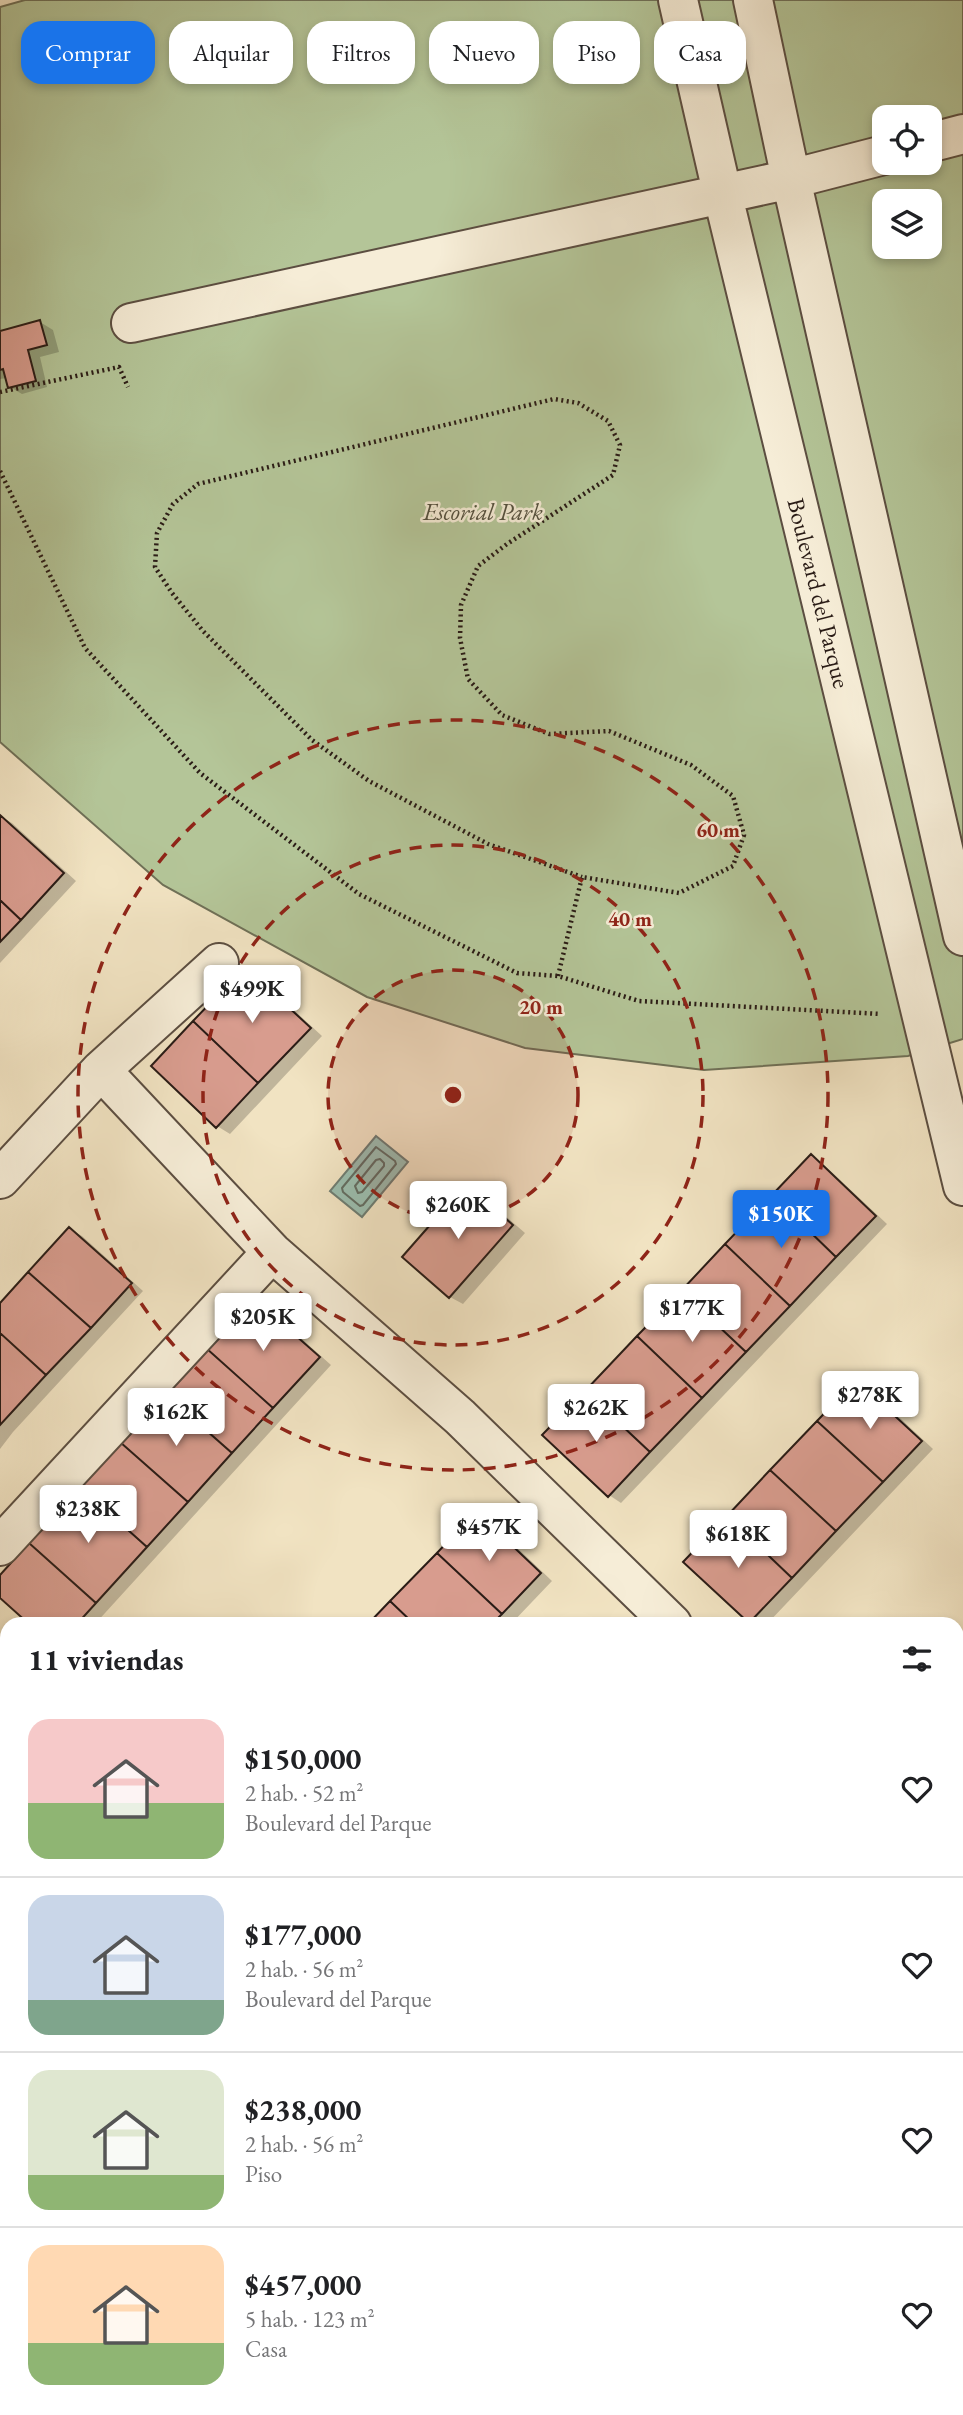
<!DOCTYPE html>
<html lang="es">
<head>
<meta charset="utf-8">
<style>
  :root { --surface:#fff; --page:#f2f2f2; --text:#202124; --muted:#757577; --line:#e0e0e0; --accent:#1a73e8 }
  body { margin:0; font-family:"EB Garamond",serif; background:var(--page); color:var(--text); height:100vh; display:flex; flex-direction:column; font-size:26px; white-space:nowrap }
  * { box-sizing:border-box; margin:0 }
  p { font-size:23px; color:var(--muted) }
  .icon { flex:none; width:38px; height:38px; fill:none; stroke:currentColor; stroke-width:2; stroke-linecap:round; stroke-linejoin:round }
  .map { position:relative; flex:1; overflow:hidden }
  .sheet { position:absolute; left:0px; top:1617px; width:964px; height:798px; display:flex; flex-direction:column; background:var(--surface); border-radius:21px 21px 0 0; box-shadow:0 4px 10px #0003 }
  .sheet>* { flex:none }
  .banner { position:absolute; left:21px; top:21px; width:922px; height:63px; display:flex; gap:14px }
  .tools { position:absolute; left:872px; top:105px; display:grid; gap:14px }
  .tools a { display:grid; place-items:center; width:70px; height:70px; border-radius:14px; background:var(--surface); box-shadow:0 4px 10px #0003; font-size:35px }
  .price { position:absolute; translate:-50% -60px; padding:0 16px; border-radius:7px; background:#fff; color:#222; font-size:23px; line-height:46px; filter:drop-shadow(0 2px 4px #0008) }
  .price::after { content:''; position:absolute; left:50%; top:42px; width:21px; height:16px; margin-left:-10px; background:inherit; clip-path:polygon(0 0,100% 0,50% 100%) }
  .price.on { background:var(--accent); color:#fff }
  ul { padding:0; list-style:none }
  li { display:flex; align-items:center; gap:21px; height:175px; padding:0 28px }
  li+li { border-top:2px solid var(--line) }
  li span { display:grid; place-items:center; flex:none; width:196px; height:140px; border-radius:21px; color:#555 }
  li>.icon { margin-inline-start:auto }
  span .icon { width:84px; height:84px; fill:#fffc; stroke-width:1 }
  li b { font-size:30px }
  h2 { display:flex; justify-content:space-between; align-items:center; height:84px; padding:0 28px; font-size:30px }
  .tag { padding:0 24px; border-radius:21px; background:var(--surface); box-shadow:0 4px 10px #0003; font-size:24px; line-height:63px }
  .tag.on { background:var(--accent); color:#fff }
  .map>svg:first-child { display:block }
  .green { fill:#b4c598; stroke:#6f7057; stroke-width:2; fill-rule:evenodd }
  .water { fill:#9bbeaf; stroke:#6e7d72; stroke-width:2 }
  .shadow { fill:#0003 }
  .lines { fill:none; stroke-linecap:round; stroke-linejoin:round }
  .shore { stroke:#626d62; stroke-width:2 }
  .building { fill:#d89c8e; stroke:#2a1c16; stroke-width:2 }
  .minor-casing { stroke:#5c4e41; stroke-width:42 }
  .path { stroke:#2a1c16; stroke-width:4.5; stroke-dasharray:2 3.5; stroke-linecap:butt }
  .minor { stroke:#f6edd7; stroke-width:38 }
  .ring { fill:none; stroke:#8f2418; stroke-width:3.5; stroke-dasharray:12 9 }
  .labels { text-anchor:middle; dominant-baseline:central; stroke-width:5; stroke-linejoin:round; paint-order:stroke }
  .park-label { font-size:24px; font-style:italic; fill:#534f3d; stroke:#f6edd7 }
  .street-label { font-size:24px; fill:#2a1c16; stroke:#f6edd7 }
  .centre { fill:#8f2418; stroke:#f6edd7; stroke-width:3.5 }
  .ring-label { font-size:21px; text-anchor:middle; font-weight:bold; fill:#8f2418; stroke:#f6edd7; stroke-width:5; stroke-linejoin:round; paint-order:stroke }
</style>
</head>
<body>
<div class="map">
<svg width="963" height="2415" viewBox="0 0 963 2415">
  <rect width="100%" height="100%" fill="#f1e3c2"/>
  <filter id="stains"><feTurbulence type="fractalNoise" baseFrequency=".00286" numOctaves="4"/><feColorMatrix values="0 0 0 0 .2 0 0 0 0 .09 0 0 0 0 .02 0 0 0 .5 -.17"/></filter>
  <radialGradient id="worn" r=".72"><stop offset=".6" stop-color="#630" stop-opacity="0"/><stop offset="1" stop-color="#630" stop-opacity=".3"/></radialGradient>
  <path class="green" d="M 25,0 L 963,0 L 963,1039 L 908,1056 L 704,1070 L 525,1048 L 367,997 L 163,885 L 0,742 L 0,7 ZM 884,117 L 929,117 L 929,163 L 884,163 ZM 884,201 L 929,201 L 929,247 L 884,247 Z"/>
  <path class="water" d="M 376,1136 L 408,1162 L 362,1217 L 330,1191 Z"/>
  <path class="shadow" d="M 40,322 L 53,330 L 59,352 L 40,357 L 47,387 L 22,394 L 10,387 L 7,378 L 0,379 L 0,333 Z
    M 0,816 L 12,823 L 76,881 L 0,963 Z
    M 245,970 L 258,977 L 322,1036 L 230,1134 L 217,1126 Z
    M 811,1156 L 823,1164 L 887,1224 L 621,1503 L 609,1495 Z
    M 466,1186 L 479,1193 L 525,1233 L 463,1304 L 450,1297 L 404,1257 Z
    M 69,1229 L 82,1236 L 143,1291 L 13,1432 L 0,1449 L 0,1306 Z
    M 253,1299 L 265,1306 L 331,1365 L 95,1624 L 31,1624 L 0,1596 L 0,1577 Z
    M 857,1382 L 869,1389 L 933,1449 L 767,1624 L 753,1624 L 750,1622 Z
    M 476,1513 L 489,1521 L 552,1581 L 511,1624 L 371,1624 Z
    M 957,1750 L 963,1755 L 963,1859 L 957,1865 Z
    M 7,2141 L 7,2408 L 48,2408 L 46,2415 L 0,2415 L 0,2162 Z
    M 957,2207 L 963,2207 L 963,2305 L 957,2305 Z"/>
  <g class="lines">
    <path class="shore" d="M 376,1147 L 395,1161 L 396,1164 L 363,1205 L 360,1206 L 343,1192 L 342,1188 Z
      M 380,1159 L 384,1163 L 384,1166 L 362,1192 L 358,1193 L 355,1186 L 376,1160 Z"/>
  </g>
  <path class="building" d="M 40,320 L 47,345 L 28,350 L 36,381 L 8,388 L 3,369 L 0,370 L 0,331 Z
    M 0,815 L 64,873 L 21,920 L 0,900 Z
    M 0,900 L 21,920 L 0,942 Z
    M 245,967 L 311,1028 L 258,1083 L 193,1021 Z
    M 193,1021 L 258,1083 L 216,1128 L 151,1066 Z
    M 811,1154 L 876,1216 L 836,1257 L 772,1195 Z
    M 466,1184 L 513,1225 L 449,1298 L 402,1257 Z
    M 772,1195 L 836,1257 L 790,1306 L 725,1244 Z
    M 69,1227 L 132,1283 L 91,1328 L 28,1272 Z
    M 725,1244 L 790,1306 L 746,1352 L 681,1291 Z
    M 28,1272 L 91,1328 L 46,1375 L 0,1333 L 0,1303 Z
    M 681,1291 L 746,1352 L 702,1398 L 637,1336 Z
    M 252,1297 L 320,1357 L 273,1408 L 206,1348 Z
    M 0,1333 L 46,1375 L 0,1425 Z
    M 637,1336 L 702,1398 L 650,1452 L 585,1391 Z
    M 206,1348 L 273,1408 L 232,1453 L 165,1394 Z
    M 856,1380 L 922,1441 L 883,1482 L 817,1421 Z
    M 585,1391 L 650,1452 L 608,1497 L 542,1435 Z
    M 165,1394 L 232,1453 L 188,1502 L 120,1442 Z
    M 817,1421 L 883,1482 L 836,1531 L 770,1470 Z
    M 120,1442 L 188,1502 L 147,1547 L 80,1487 Z
    M 770,1470 L 836,1531 L 792,1578 L 727,1516 Z
    M 80,1487 L 147,1547 L 96,1603 L 29,1543 Z
    M 476,1511 L 541,1573 L 502,1614 L 437,1553 Z
    M 727,1516 L 792,1578 L 749,1623 L 683,1562 Z
    M 29,1543 L 96,1603 L 77,1624 L 29,1624 L 0,1598 L 0,1575 Z
    M 437,1553 L 502,1614 L 492,1624 L 414,1624 L 390,1601 Z
    M 390,1601 L 414,1624 L 368,1624 Z
    M 957,1753 L 963,1758 L 963,1839 L 957,1845 Z
    M 7,2136 L 7,2210 L 0,2208 L 0,2157 Z
    M 957,2205 L 963,2205 L 963,2295 L 957,2295 Z
    M 0,2208 L 7,2210 L 7,2303 L 0,2301 Z
    M 0,2301 L 7,2303 L 7,2396 L 0,2394 Z
    M 0,2394 L 7,2396 L 7,2408 L 27,2408 L 25,2415 L 0,2415 Z"/>
  <g class="lines">
    <g class="minor-casing">
      <path id="minor" d="M 678,0 L 722,192 L 963,1186
        M 753,0 L 791,179 L 963,936
        M 929,143 L 963,134
        M 131,323 L 791,179 L 884,155
        M 101,1070 L 272,1252 L 460,1417 L 672,1624
        M 0,1179 L 101,1070 L 219,963
        M 0,1546 L 272,1252
        M 0,1724 L 7,1736
        M 0,1963 L 7,1966
        M 957,2063 L 963,2062
        M 239,2408 L 321,2415
        M 720,2408 L 720,2415
        M 783,2408 L 783,2415"/>
    </g>
    <path class="path" d="M 0,392 L 119,367 L 128,387
      M 0,471 L 85,648 L 200,773 L 359,894 L 517,973 L 558,976 L 639,1001 L 881,1014
      M 558,976 L 582,877 L 679,893 L 733,866 L 744,835 L 733,796 L 691,765 L 609,731 L 549,734 L 502,715 L 468,679 L 460,638 L 461,605 L 478,566 L 507,544 L 613,475 L 620,445 L 608,421 L 578,403 L 554,399 L 198,484 L 173,504 L 157,533 L 155,567 L 172,593 L 203,631 L 312,740 L 369,781 L 488,844 L 582,877"/>
    <use href="#minor" class="minor"/>
  </g>
  <circle cx="453" cy="1095" r="125" fill="#8f2418" fill-opacity=".12"/>
  <g class="ring">
    <circle cx="453" cy="1095" r="125"/>
    <circle cx="453" cy="1095" r="250"/>
    <circle cx="453" cy="1095" r="375"/>
  </g>
  <g class="labels">
    <g class="park-label">
      <text x="483" y="511">Escorial Park</text>
    </g>
    <g class="street-label">
      <text transform="translate(819 593) rotate(76)">Boulevard del Parque</text>
    </g>
  </g>
  <circle cx="453" cy="1095" r="10" class="centre"/>
  <g class="ring-label">
    <text x="718" y="837">60 m</text>
    <text x="630" y="926">40 m</text>
    <text x="541" y="1014">20 m</text>
  </g>
  <rect width="100%" height="100%" filter="url(#stains)"/>
  <rect width="100%" height="100%" fill="url(#worn)"/>
</svg>
<div class="tools">
<a><svg class="icon" aria-label="locate" viewBox="0 0 24 24"><circle cx="12" cy="12" r="6"/><path d="M12 2v4M12 18v4M2 12h4M18 12h4"/></svg></a>
<a><svg class="icon" aria-label="layers" viewBox="0 0 24 24"><path d="M12 4l9 5-9 5-9-5zM3 14l9 5 9-5"/></svg></a>
</div>
<b class="price" style="left:252px;top:1025px">$499K</b>
<b class="price" style="left:458px;top:1241px">$260K</b>
<b class="price on" style="left:781px;top:1250px">$150K</b>
<b class="price" style="left:692px;top:1344px">$177K</b>
<b class="price" style="left:263px;top:1353px">$205K</b>
<b class="price" style="left:870px;top:1431px">$278K</b>
<b class="price" style="left:596px;top:1444px">$262K</b>
<b class="price" style="left:176px;top:1448px">$162K</b>
<b class="price" style="left:88px;top:1545px">$238K</b>
<b class="price" style="left:489px;top:1563px">$457K</b>
<b class="price" style="left:738px;top:1570px">$618K</b>
<div class="banner">
<a class="tag on">Comprar</a>
<a class="tag">Alquilar</a>
<a class="tag">Filtros</a>
<a class="tag">Nuevo</a>
<a class="tag">Piso</a>
<a class="tag">Casa</a>
</div>
<section class="sheet">
<h2>11 viviendas<svg class="icon" aria-label="filters" viewBox="0 0 24 24"><path d="M4 7h16M4 17h16"/><circle cx="9" cy="7" r="2"/><circle cx="15" cy="17" r="2"/></svg></h2>
<ul>
<li><span style="background:linear-gradient(#f6c9c9 60%,#8fb573 0)"><svg class="icon" aria-label="home" viewBox="0 0 24 24"><path d="M3 11l9-7 9 7M6 9v11h12V9"/></svg></span><div><b>$150,000</b><p>2 hab. · 52 m²</p><p>Boulevard del Parque</p></div><svg class="icon" aria-label="heart" viewBox="0 0 24 24"><path d="M12 20l-8-8c-3-5 5-10 8-4 3-6 11-1 8 4z"/></svg></li>
<li><span style="background:linear-gradient(#c9d6e8 75%,#7fa58c 0)"><svg class="icon" aria-label="home" viewBox="0 0 24 24"><path d="M3 11l9-7 9 7M6 9v11h12V9"/></svg></span><div><b>$177,000</b><p>2 hab. · 56 m²</p><p>Boulevard del Parque</p></div><svg class="icon" aria-label="heart" viewBox="0 0 24 24"><path d="M12 20l-8-8c-3-5 5-10 8-4 3-6 11-1 8 4z"/></svg></li>
<li><span style="background:linear-gradient(#dfe7d0 75%,#8fb573 0)"><svg class="icon" aria-label="home" viewBox="0 0 24 24"><path d="M3 11l9-7 9 7M6 9v11h12V9"/></svg></span><div><b>$238,000</b><p>2 hab. · 56 m²</p><p>Piso</p></div><svg class="icon" aria-label="heart" viewBox="0 0 24 24"><path d="M12 20l-8-8c-3-5 5-10 8-4 3-6 11-1 8 4z"/></svg></li>
<li><span style="background:linear-gradient(#ffd9b3 70%,#8fb573 0)"><svg class="icon" aria-label="home" viewBox="0 0 24 24"><path d="M3 11l9-7 9 7M6 9v11h12V9"/></svg></span><div><b>$457,000</b><p>5 hab. · 123 m²</p><p>Casa</p></div><svg class="icon" aria-label="heart" viewBox="0 0 24 24"><path d="M12 20l-8-8c-3-5 5-10 8-4 3-6 11-1 8 4z"/></svg></li>
</ul>
</section>
</div>
</body>
</html>
